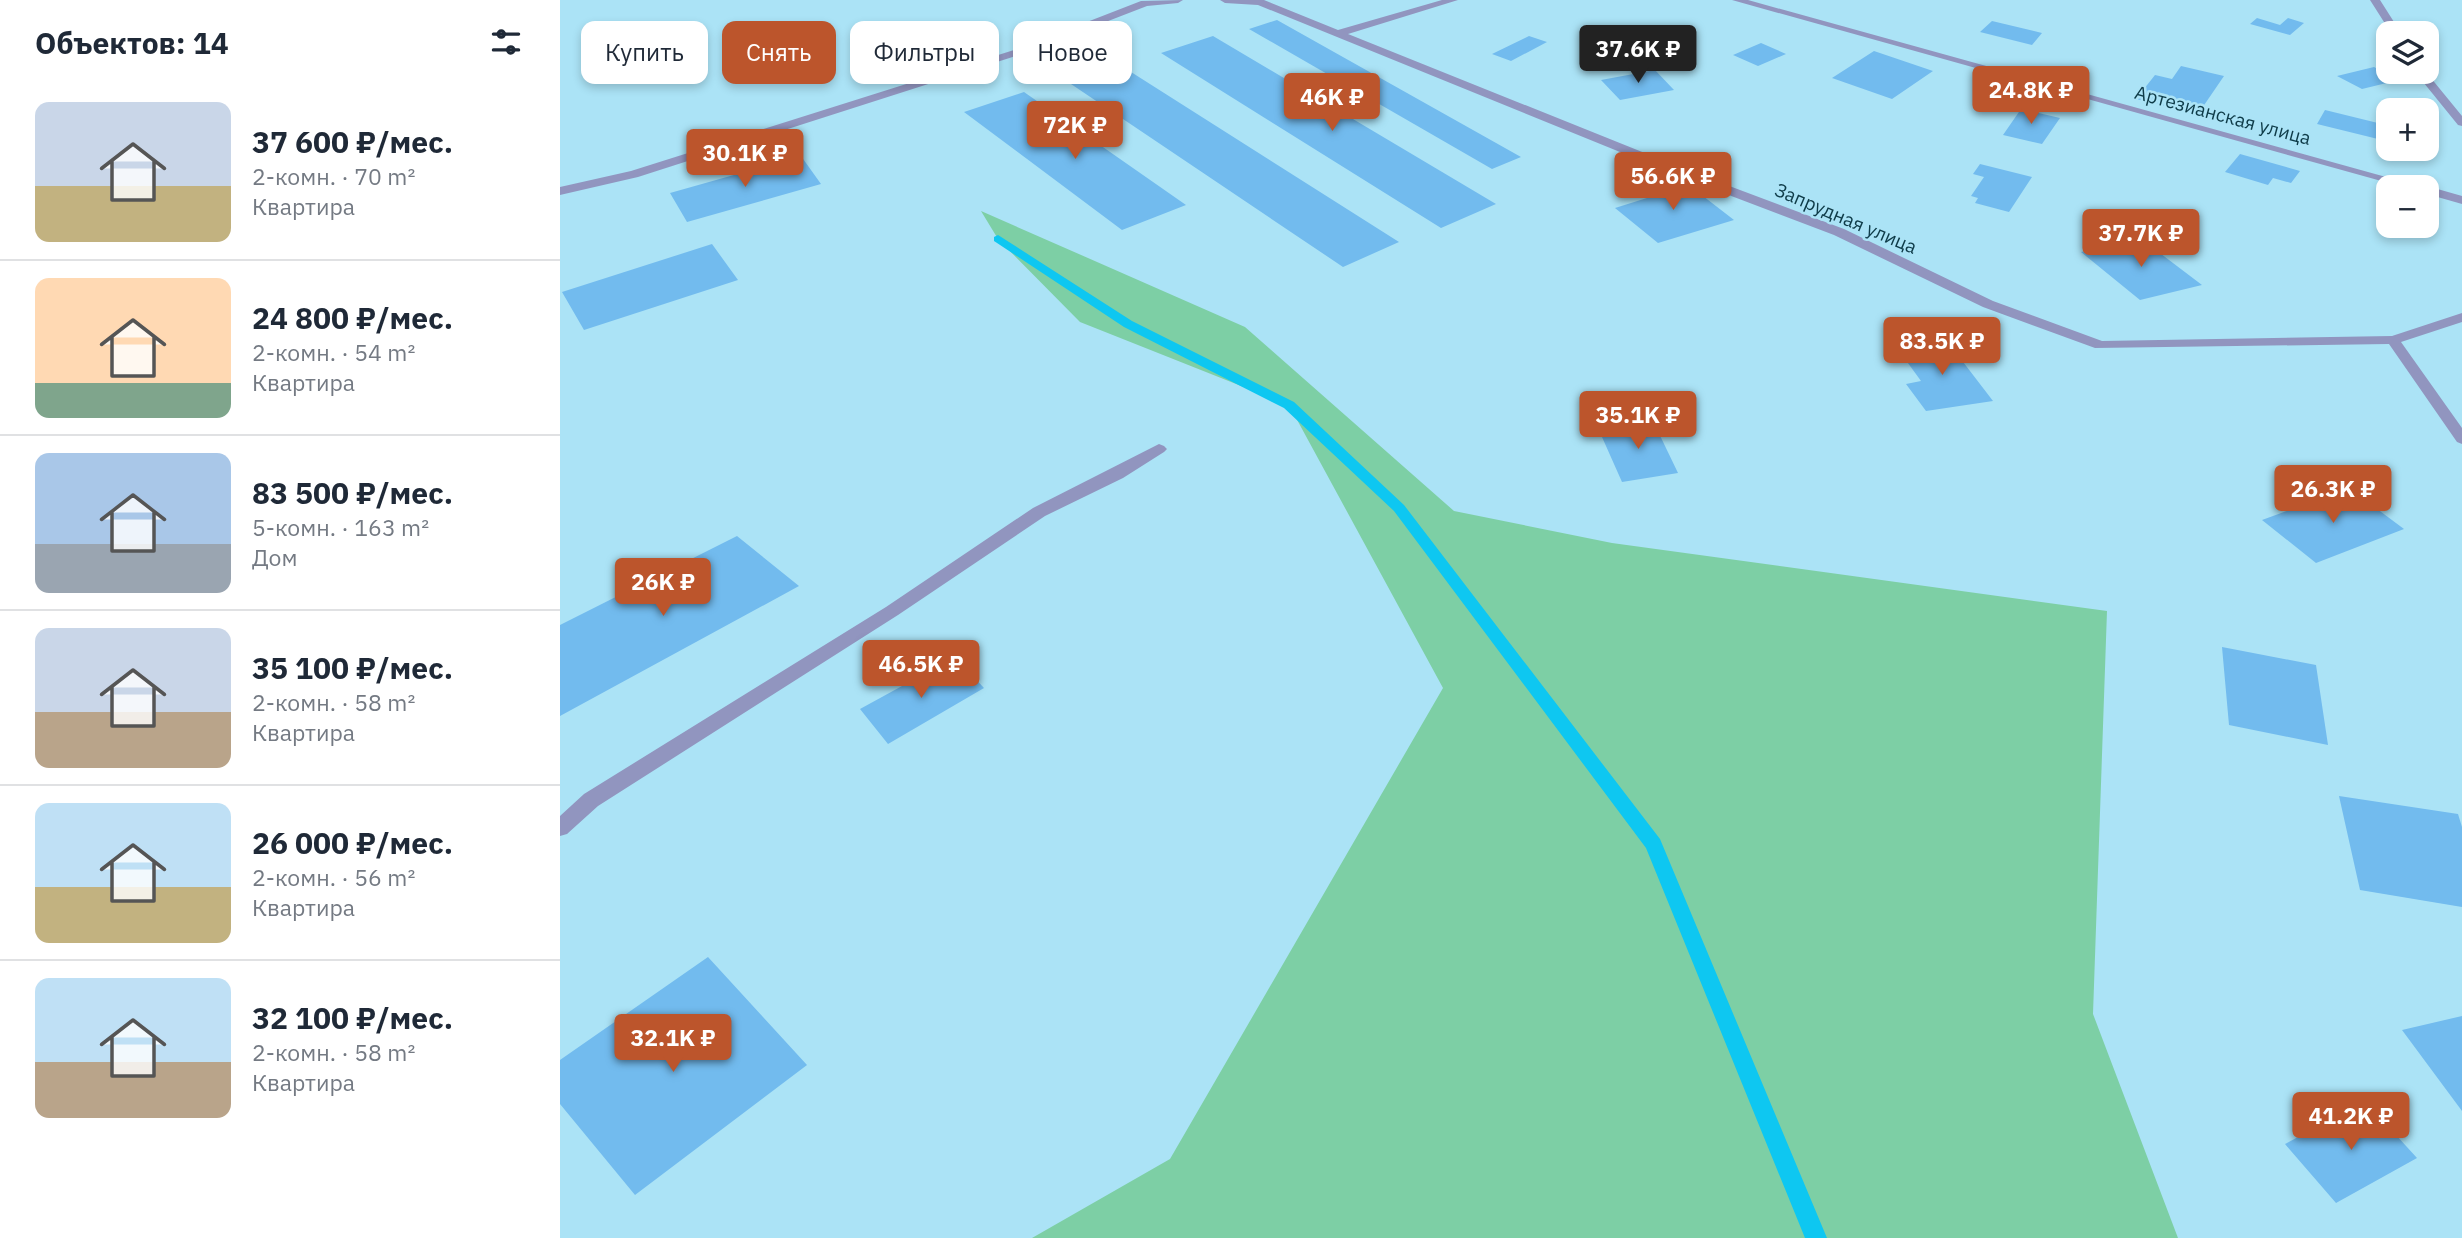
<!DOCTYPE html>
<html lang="ru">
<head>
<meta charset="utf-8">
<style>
  :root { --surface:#fff; --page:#f6f6f7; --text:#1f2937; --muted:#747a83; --line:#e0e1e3; --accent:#bc552c }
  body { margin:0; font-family:"IBM Plex Sans",sans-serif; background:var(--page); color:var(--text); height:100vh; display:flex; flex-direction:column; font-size:26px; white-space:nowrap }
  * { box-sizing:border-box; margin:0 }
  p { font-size:23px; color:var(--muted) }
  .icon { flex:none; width:38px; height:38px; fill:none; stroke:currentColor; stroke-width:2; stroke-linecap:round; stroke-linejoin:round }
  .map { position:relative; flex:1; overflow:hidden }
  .drawer { display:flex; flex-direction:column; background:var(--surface); width:560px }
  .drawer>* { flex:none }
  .top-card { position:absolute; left:21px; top:21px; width:665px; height:63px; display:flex; gap:14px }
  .controls { position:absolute; left:1816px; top:21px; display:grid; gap:14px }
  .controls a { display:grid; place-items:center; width:63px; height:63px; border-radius:14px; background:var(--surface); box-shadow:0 4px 10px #0003; font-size:35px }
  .price { position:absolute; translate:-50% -60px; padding:0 16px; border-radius:7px; background:var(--accent); color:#fff; font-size:23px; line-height:46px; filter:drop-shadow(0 2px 4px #0008) }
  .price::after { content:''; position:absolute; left:50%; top:42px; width:21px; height:16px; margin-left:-10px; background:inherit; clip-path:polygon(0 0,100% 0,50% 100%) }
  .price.on { background:#222; color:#fff }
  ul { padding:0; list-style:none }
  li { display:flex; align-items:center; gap:21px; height:175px; padding:0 35px }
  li+li { border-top:2px solid var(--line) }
  li span { display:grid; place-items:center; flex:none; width:196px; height:140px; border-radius:14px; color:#555 }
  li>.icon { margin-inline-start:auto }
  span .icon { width:84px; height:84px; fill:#fffc; stroke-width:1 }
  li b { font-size:30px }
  h2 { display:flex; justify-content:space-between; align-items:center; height:84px; padding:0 35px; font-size:30px }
  .pill { padding:0 24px; border-radius:14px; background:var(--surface); box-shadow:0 4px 10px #0003; font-size:24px; line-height:63px }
  .pill.on { background:var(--accent); color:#fff }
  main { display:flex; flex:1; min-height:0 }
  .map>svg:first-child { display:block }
  .green { fill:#7dcfa5 }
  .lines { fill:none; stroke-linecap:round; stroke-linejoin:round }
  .stream { fill:#0ec7f1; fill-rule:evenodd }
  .building { fill:#72bbee }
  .minor { fill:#9195bf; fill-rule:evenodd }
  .labels { text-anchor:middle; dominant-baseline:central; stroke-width:5; stroke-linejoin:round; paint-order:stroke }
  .far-street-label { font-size:19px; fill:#0e3b48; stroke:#abe3f6 }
</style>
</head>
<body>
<main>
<section class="drawer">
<h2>Объектов: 14<svg class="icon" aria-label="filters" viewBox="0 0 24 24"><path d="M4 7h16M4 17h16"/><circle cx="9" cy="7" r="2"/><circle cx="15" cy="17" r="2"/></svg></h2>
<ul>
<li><span style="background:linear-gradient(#c9d6e8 60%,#c2b280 0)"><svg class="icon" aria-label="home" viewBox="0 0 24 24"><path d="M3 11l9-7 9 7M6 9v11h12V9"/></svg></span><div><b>37 600 ₽/мес.</b><p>2-комн. · 70 m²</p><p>Квартира</p></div></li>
<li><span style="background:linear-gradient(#ffd9b3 75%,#7fa58c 0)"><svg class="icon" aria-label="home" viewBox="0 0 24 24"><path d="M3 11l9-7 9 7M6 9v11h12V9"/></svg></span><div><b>24 800 ₽/мес.</b><p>2-комн. · 54 m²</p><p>Квартира</p></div></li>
<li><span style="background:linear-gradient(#a9c7e8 65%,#9aa5b1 0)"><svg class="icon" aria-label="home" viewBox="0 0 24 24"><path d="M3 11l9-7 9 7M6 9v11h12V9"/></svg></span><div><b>83 500 ₽/мес.</b><p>5-комн. · 163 m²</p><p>Дом</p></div></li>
<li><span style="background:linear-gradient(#c9d6e8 60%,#b9a48a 0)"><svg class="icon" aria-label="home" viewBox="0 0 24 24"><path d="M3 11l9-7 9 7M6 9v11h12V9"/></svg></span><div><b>35 100 ₽/мес.</b><p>2-комн. · 58 m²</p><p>Квартира</p></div></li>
<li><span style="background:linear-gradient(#bfe0f5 60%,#c2b280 0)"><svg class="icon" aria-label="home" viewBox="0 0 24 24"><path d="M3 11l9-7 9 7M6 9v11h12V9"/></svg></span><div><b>26 000 ₽/мес.</b><p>2-комн. · 56 m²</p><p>Квартира</p></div></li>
<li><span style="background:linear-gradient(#bfe0f5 60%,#b9a48a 0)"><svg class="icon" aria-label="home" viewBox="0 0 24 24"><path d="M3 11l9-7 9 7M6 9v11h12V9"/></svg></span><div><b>32 100 ₽/мес.</b><p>2-комн. · 58 m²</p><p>Квартира</p></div></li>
</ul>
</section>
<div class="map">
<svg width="1902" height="1238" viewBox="0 0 1902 1238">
  <rect width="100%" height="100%" fill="#abe3f6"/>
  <path class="green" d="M 421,211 L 685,327 L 894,511 L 1052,543 L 1547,611 L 1533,1014 L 1618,1238 L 472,1238 L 610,1159 L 883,688 L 729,405 L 520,322 L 438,239 Z"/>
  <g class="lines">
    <path class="stream" d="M 438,235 L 572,321 L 734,402 L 844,505 L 1100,839 L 1267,1238 L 1245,1238 L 1086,848 L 834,511 L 724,408 L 564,327 L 434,241 L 434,237 Z"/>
  </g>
  <path class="building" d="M 1697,18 L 1720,25 L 1728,18 L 1744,23 L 1730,35 L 1690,24 Z
    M 717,20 L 961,157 L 932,169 L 689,29 Z
    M 1432,21 L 1482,33 L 1472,45 L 1420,32 Z
    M 653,36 L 936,204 L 881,228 L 601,53 Z
    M 969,36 L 987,42 L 951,61 L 932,54 Z
    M 1078,37 L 1103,62 L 1066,68 L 1042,43 Z
    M 1201,43 L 1226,54 L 1198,66 L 1173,55 Z
    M 1314,51 L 1373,71 L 1332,99 L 1272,78 Z
    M 560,65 L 839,242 L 783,267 L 508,82 Z
    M 1621,66 L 1664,76 L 1638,114 L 1576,99 L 1595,75 L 1612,79 Z
    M 1814,67 L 1839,80 L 1802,89 L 1777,76 Z
    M 1095,70 L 1114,90 L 1060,100 L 1041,80 Z
    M 464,92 L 626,205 L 562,230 L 404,112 Z
    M 1461,109 L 1500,118 L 1482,144 L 1443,135 Z
    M 1765,110 L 1826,125 L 1818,139 L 1757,124 Z
    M 1680,154 L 1740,171 L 1731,183 L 1713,178 L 1708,185 L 1665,172 Z
    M 241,156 L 261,184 L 127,222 L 110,193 Z
    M 1420,164 L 1472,177 L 1449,212 L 1415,203 L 1418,198 L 1411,196 L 1424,177 L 1413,174 Z
    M 1121,179 L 1174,220 L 1098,243 L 1055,208 L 1087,198 L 1080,192 Z
    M 1580,238 L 1642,285 L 1580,300 L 1521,252 Z
    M 152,244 L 178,280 L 24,330 L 2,292 Z
    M 1387,341 L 1433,401 L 1366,411 L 1346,384 L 1361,381 L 1337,348 Z
    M 1093,421 L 1118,473 L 1062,482 L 1038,428 Z
    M 1789,488 L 1844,529 L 1756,563 L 1702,520 Z
    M 177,536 L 239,586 L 0,716 L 0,625 Z
    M 1662,647 L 1756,665 L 1768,745 L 1669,725 Z
    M 395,657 L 424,688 L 328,744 L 300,709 Z
    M 1779,796 L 1898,814 L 1902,827 L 1902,907 L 1800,890 Z
    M 148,957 L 247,1065 L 75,1195 L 0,1104 L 0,1060 Z
    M 1902,1016 L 1902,1111 L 1842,1030 Z
    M 1805,1101 L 1857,1158 L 1776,1203 L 1725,1144 Z"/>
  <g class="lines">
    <path class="minor" d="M 623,0 L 618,3 L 587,6 L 468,52 L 78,177 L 0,195 L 0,187 L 71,171 L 460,48 L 581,1 Z
      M 660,0 L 704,0 L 778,30 L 882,0 L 898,0 L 788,34 L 1132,172 L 1284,229 L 1433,301 L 1542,341 L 1832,336 L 1902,313 L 1902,322 L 1841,342 L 1902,428 L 1902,444 L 1897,442 L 1829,344 L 1535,348 L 1423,307 L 1274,235 L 1124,178 L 698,5 L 665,3 Z
      M 1172,0 L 1188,0 L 1862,187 L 1843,187 Z
      M 1810,0 L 1820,0 L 1841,33 L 1831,33 Z
      M 1855,72 L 1866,72 L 1902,116 L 1902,126 L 1898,125 Z
      M 1867,186 L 1902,196 L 1902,204 L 1867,194 L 1867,187 L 1863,187 Z
      M 599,444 L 604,446 L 607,449 L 604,452 L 563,478 L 485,516 L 338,615 L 38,806 L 7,834 L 0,836 L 0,816 L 24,794 L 326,607 L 473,508 Z"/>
  </g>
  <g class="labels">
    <g class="far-street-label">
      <text transform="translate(1663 115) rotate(15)">Артезианская улица</text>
      <text transform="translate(1286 218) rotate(23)">Запрудная улица</text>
    </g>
  </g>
</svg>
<div class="controls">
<a><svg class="icon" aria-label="layers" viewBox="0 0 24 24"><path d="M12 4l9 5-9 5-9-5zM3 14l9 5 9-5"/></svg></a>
<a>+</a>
<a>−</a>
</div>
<b class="price on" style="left:1078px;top:85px">37.6K ₽</b>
<b class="price" style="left:1471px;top:126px">24.8K ₽</b>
<b class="price" style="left:772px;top:133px">46K ₽</b>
<b class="price" style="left:515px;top:161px">72K ₽</b>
<b class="price" style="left:185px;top:189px">30.1K ₽</b>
<b class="price" style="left:1113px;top:212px">56.6K ₽</b>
<b class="price" style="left:1581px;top:269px">37.7K ₽</b>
<b class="price" style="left:1382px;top:377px">83.5K ₽</b>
<b class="price" style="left:1078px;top:451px">35.1K ₽</b>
<b class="price" style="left:1773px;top:525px">26.3K ₽</b>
<b class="price" style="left:103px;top:618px">26K ₽</b>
<b class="price" style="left:361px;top:700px">46.5K ₽</b>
<b class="price" style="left:113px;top:1074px">32.1K ₽</b>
<b class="price" style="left:1791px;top:1152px">41.2K ₽</b>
<div class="top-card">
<a class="pill">Купить</a>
<a class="pill on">Снять</a>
<a class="pill">Фильтры</a>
<a class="pill">Новое</a>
</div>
</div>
</main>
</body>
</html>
